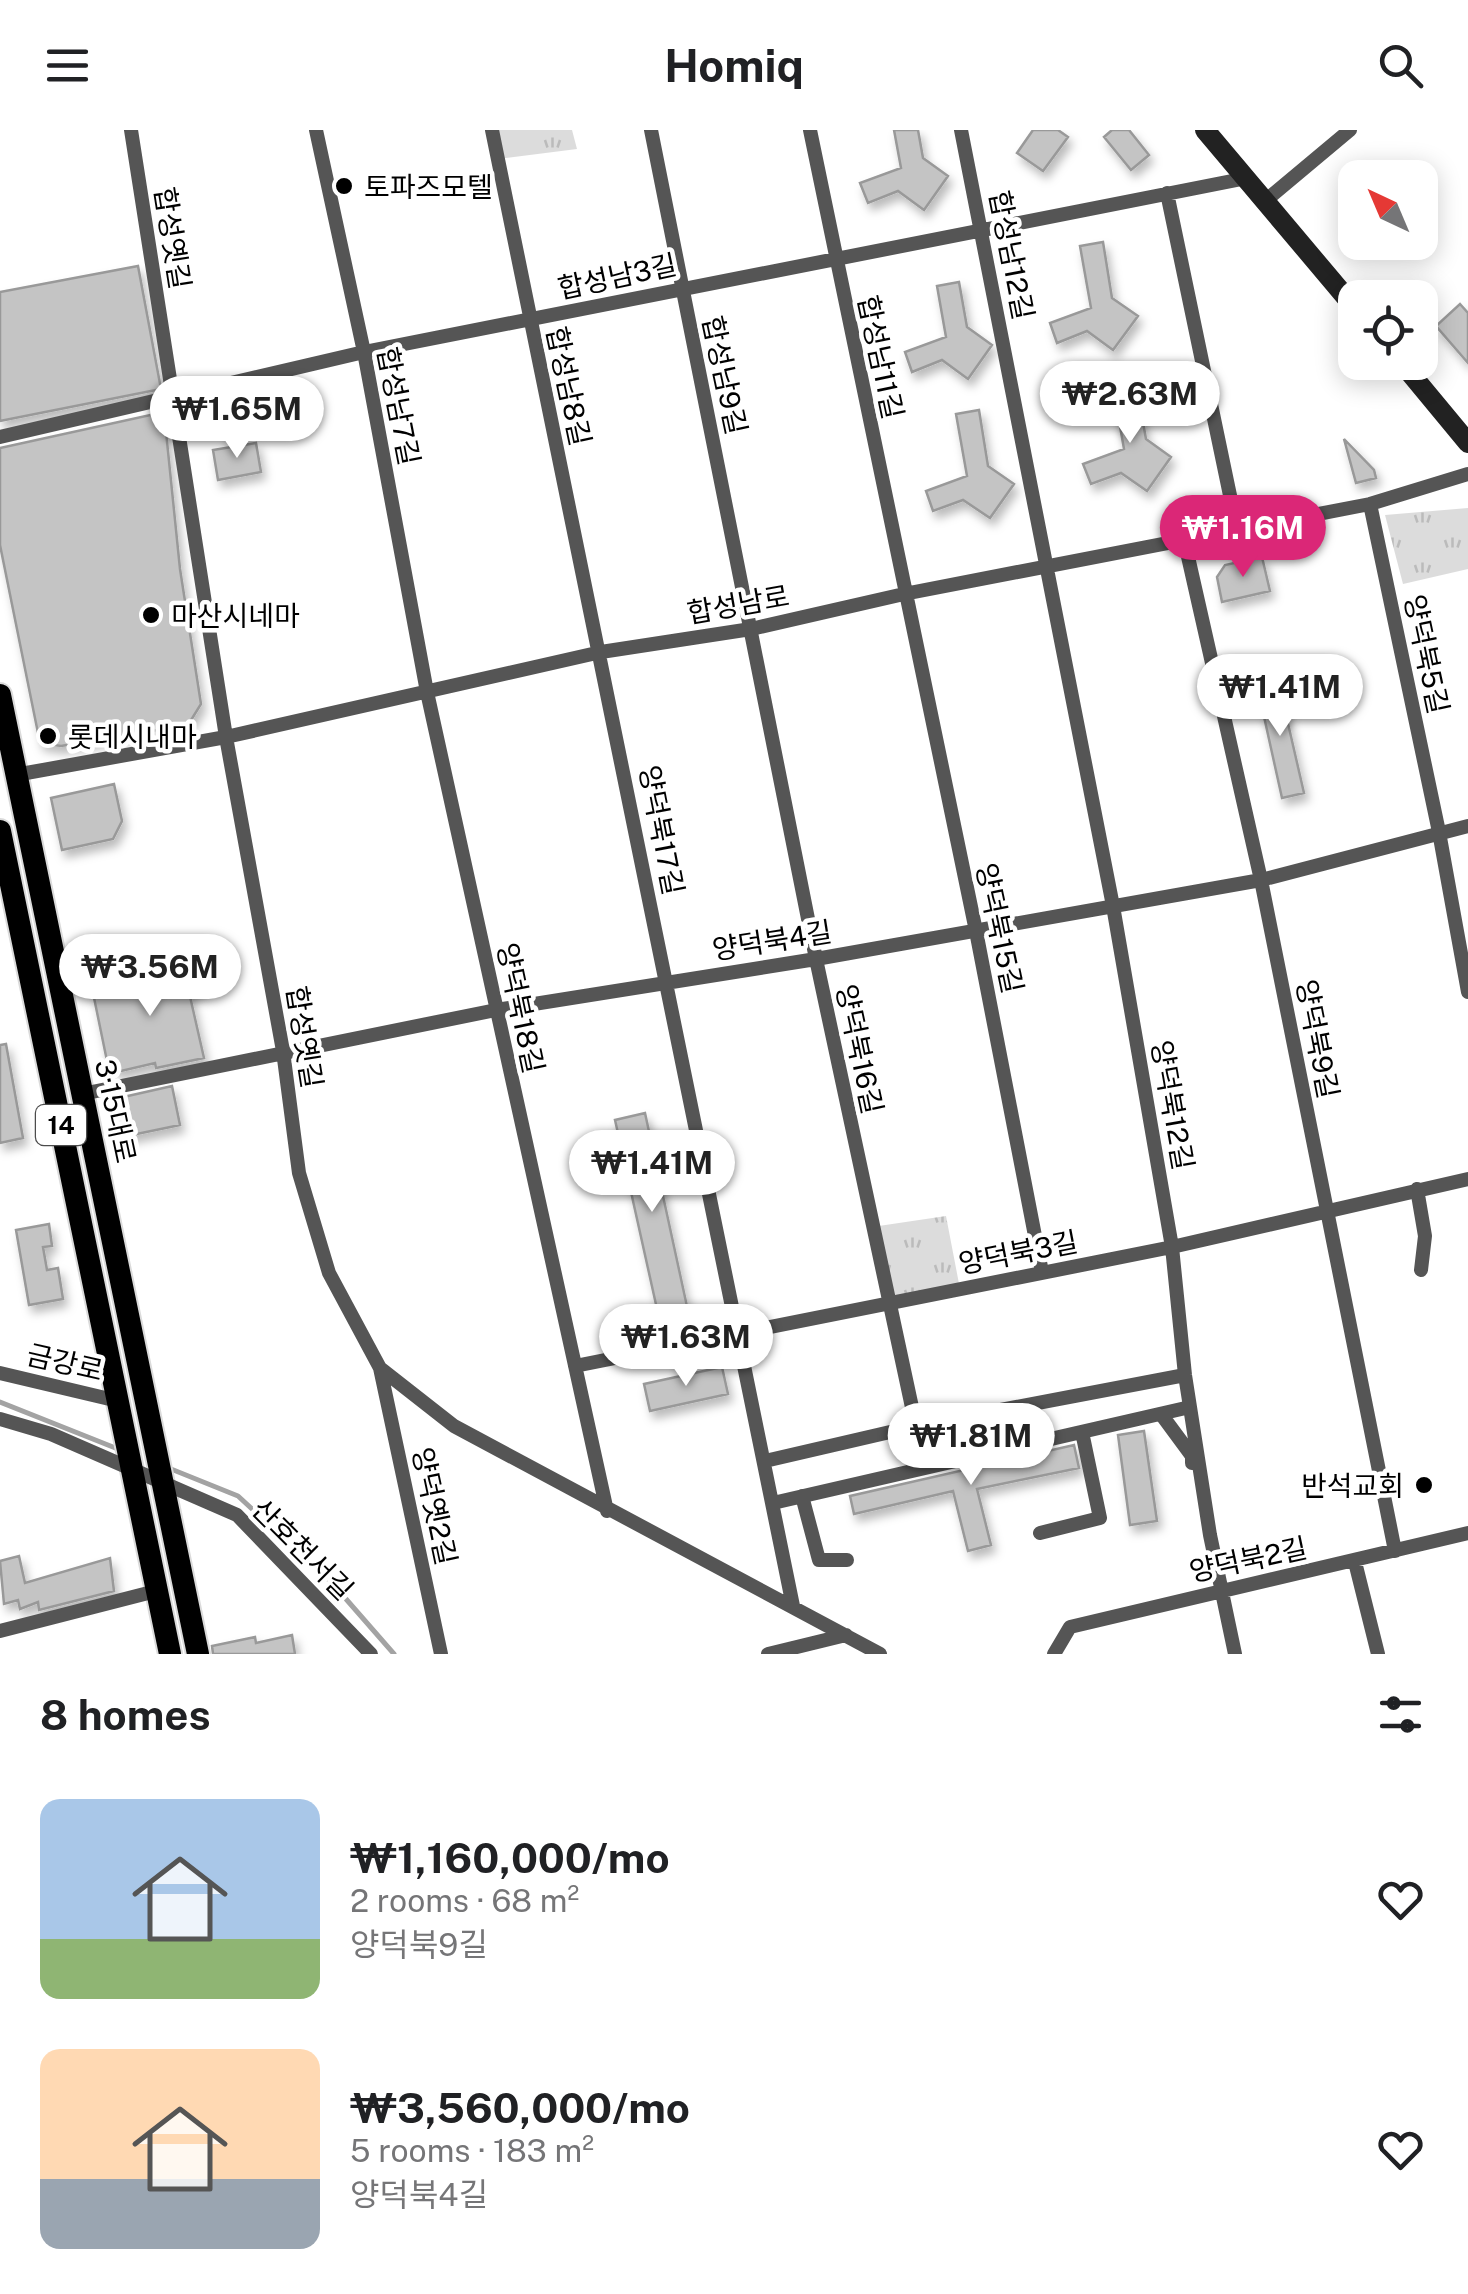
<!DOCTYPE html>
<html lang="en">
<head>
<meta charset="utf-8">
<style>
  :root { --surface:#fff; --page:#f6f6f6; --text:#202124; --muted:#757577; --accent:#db2777 }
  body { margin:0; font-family:"Public Sans","Noto Sans KR",sans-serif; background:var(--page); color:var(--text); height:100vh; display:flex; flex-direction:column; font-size:38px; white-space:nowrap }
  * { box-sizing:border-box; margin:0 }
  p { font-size:32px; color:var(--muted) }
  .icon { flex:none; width:55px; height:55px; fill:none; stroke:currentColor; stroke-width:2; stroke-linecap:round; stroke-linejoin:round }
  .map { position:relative; height:1524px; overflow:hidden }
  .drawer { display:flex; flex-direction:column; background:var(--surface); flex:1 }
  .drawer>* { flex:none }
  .needle { width:65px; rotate:316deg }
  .buttons { position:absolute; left:1338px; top:30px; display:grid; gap:20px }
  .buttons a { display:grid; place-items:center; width:100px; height:100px; border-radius:20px; background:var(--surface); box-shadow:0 5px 25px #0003; font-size:50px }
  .price { position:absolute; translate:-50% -85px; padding:0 22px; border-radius:35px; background:#fff; color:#222; font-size:32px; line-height:65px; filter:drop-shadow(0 2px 5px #0008) }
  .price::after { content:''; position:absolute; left:50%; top:60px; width:30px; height:22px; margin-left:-15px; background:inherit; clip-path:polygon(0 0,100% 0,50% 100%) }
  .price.selected { background:var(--accent); color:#fff }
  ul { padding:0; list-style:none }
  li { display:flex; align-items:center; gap:30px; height:250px; padding:0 40px }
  li span { display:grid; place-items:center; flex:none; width:280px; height:200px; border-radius:20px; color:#555 }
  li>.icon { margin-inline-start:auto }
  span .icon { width:120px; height:120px; fill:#fffc; stroke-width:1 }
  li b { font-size:42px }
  h2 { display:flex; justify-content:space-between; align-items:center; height:120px; padding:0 40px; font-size:42px }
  header { display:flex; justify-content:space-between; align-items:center; height:130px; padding:0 40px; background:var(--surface); font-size:45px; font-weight:700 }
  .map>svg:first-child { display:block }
  .park { fill:url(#park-tufts) }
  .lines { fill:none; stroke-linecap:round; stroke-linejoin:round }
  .stream { stroke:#a3a3a3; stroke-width:5 }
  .building { fill:#c4c4c4; stroke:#999; stroke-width:2.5; filter:url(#shadow) }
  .primary-casing { stroke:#dbdbdb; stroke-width:26 }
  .minor { stroke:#555; stroke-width:14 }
  .secondary { stroke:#222; stroke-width:20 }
  .primary { stroke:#000; stroke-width:22 }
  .poi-dot { fill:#000; stroke:#fff; stroke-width:4 }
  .labels { text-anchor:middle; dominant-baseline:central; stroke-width:9; stroke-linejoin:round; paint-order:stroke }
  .shield { fill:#fff; stroke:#4c4c4c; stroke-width:2.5 }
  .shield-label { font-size:25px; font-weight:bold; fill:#000 }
  .poi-label { font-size:28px; fill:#000; stroke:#fff; text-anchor:start }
  .street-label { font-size:28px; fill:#000; stroke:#fff }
</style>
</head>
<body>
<header><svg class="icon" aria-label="menu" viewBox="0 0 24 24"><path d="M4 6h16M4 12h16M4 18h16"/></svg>Homiq<svg class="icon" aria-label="search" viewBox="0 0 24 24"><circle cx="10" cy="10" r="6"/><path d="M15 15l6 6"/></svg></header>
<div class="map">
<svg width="1468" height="1524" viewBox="0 0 1468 1524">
  <defs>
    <pattern id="park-tufts" width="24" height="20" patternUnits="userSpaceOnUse" patternTransform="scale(2.5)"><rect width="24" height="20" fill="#dcdcdc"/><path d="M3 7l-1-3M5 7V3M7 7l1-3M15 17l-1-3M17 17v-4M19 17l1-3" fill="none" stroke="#bbb"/></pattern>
    <filter id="shadow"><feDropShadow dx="4" dy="7" stdDeviation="5" flood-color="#0004"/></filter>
  </defs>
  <rect width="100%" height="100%" fill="#fff"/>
  <path class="park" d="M 492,0 L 572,0 L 577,19 L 498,29 Z
    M 1468,378 L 1468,439 L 1403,454 L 1385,385 Z
    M 946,1086 L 960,1159 L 888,1173 L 872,1097 Z"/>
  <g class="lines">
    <path class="stream" d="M 0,1272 L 118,1319
      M 166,1337 L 238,1366 L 332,1453 L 394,1524"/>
  </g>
  <path class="building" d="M 894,0 L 918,0 L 923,28 L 948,46 L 924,80 L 898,61 L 868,73 L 860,53 L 901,38 Z
    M 1033,0 L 1058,0 L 1068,7 L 1043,41 L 1017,23 Z
    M 1112,0 L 1129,0 L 1149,25 L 1131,40 L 1104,7 Z
    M 1103,112 L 1112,168 L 1138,186 L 1113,220 L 1087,201 L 1057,213 L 1050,193 L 1091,178 L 1080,116 Z
    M 138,136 L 161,259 L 0,291 L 0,162 Z
    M 959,152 L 967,197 L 992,215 L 968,249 L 942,230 L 912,242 L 905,222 L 946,207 L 937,156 Z
    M 1460,174 L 1468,183 L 1468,233 L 1436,196 Z
    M 1136,253 L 1146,309 L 1171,327 L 1147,361 L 1121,343 L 1091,354 L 1083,334 L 1124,319 L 1113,257 Z
    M 979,280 L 988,336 L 1014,354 L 990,388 L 963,370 L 933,381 L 926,361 L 967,346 L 956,284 Z
    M 164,282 L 180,439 L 201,574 L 188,595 L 61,616 L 40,613 L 0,415 L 0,318 Z
    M 1344,309 L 1374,340 L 1376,348 L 1356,353 Z
    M 256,313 L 261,342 L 218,350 L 213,320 Z
    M 1262,427 L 1270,461 L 1222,472 L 1217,447 L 1225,435 Z
    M 1278,550 L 1304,663 L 1282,668 L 1257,555 Z
    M 114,654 L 122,691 L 113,709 L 62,720 L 51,668 Z
    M 191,825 L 199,860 L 189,862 L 204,928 L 156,938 L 155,933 L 121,941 L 112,938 L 107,931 L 92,858 L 172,840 L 174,829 Z
    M 6,914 L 23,1008 L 0,1013 L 0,915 Z
    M 172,956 L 180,995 L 127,1006 L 119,968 Z
    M 645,983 L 688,1181 L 659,1188 L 615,990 Z
    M 49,1094 L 52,1116 L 43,1117 L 47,1140 L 58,1138 L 63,1169 L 29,1175 L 16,1100 Z
    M 722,1237 L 728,1264 L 650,1281 L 644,1254 Z
    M 1144,1301 L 1157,1391 L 1130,1395 L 1118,1305 Z
    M 1074,1315 L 1079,1338 L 977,1359 L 991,1415 L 968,1421 L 953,1361 L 854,1384 L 850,1366 Z
    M 19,1426 L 25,1453 L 110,1428 L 114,1461 L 39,1480 L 38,1472 L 20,1479 L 18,1470 L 4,1474 L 0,1431 Z
    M 292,1505 L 295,1524 L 213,1524 L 212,1516 L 255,1507 L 256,1513 Z"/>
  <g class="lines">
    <g class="primary-casing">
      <path id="primary" d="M 0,565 L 198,1524
        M 0,701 L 170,1524"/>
    </g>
    <path class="minor" d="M 131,0 L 226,607 L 283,921 L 299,1043 L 329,1143 L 380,1238 L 454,1296 L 880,1524
      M 316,0 L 364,222 L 427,562 L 607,1381
      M 492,0 L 793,1476
      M 651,0 L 816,829 L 916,1296
      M 810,0 L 976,801 L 1042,1142
      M 961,0 L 1113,776 L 1172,1117 L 1185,1245 L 1210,1405 L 1235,1524
      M 1167,63 L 1237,399
      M 1265,71 L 1350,0
      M 0,307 L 364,222 L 1247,48
      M 1370,374 L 1439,702 L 1468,862
      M 1184,409 L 1261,750 L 1395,1421
      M 15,645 L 226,607 L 601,522 L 751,499 L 904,464 L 1370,374 L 1468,344
      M 82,964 L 496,880 L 816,829 L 1261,750 L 1468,696
      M 1417,1059 L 1425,1106 L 1421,1140
      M 575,1236 L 1172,1117 L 1468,1049
      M 380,1238 L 441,1524
      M 0,1243 L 118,1271
      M 1161,1284 L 1192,1326 L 1192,1333
      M 0,1289 L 51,1304 L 237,1385 L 371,1524
      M 765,1331 L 916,1296 L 1185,1245
      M 802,1366 L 819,1430 L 847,1430
      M 773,1373 L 1190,1277
      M 1040,1403 L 1100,1388 L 1082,1302
      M 1355,1432 L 1378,1524
      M 0,1501 L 156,1461
      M 768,1524 L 846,1505
      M 1054,1524 L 1070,1497 L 1468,1403"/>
    <path class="secondary" d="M 1205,0 L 1355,178
      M 1401,232 L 1468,313"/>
    <use href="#primary" class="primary"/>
  </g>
  <g class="poi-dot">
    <circle cx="344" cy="56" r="10"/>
    <circle cx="151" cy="485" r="10"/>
    <circle cx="48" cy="606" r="10"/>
    <circle cx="1424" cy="1355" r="10"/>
  </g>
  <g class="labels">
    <rect class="shield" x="36" y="975" width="50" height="40" rx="8"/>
    <g class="shield-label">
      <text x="61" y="995">14</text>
    </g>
    <g class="poi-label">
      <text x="364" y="56">토파즈모텔</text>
      <text x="171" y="485">마산시네마</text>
      <text x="68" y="606">롯데시내마</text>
      <text x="1404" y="1355" text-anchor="end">반석교회</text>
    </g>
    <g class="street-label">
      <text transform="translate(173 108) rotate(81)">합성옛길</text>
      <text transform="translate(1012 125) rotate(79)">합성남12길</text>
      <text transform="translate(617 146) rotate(-12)">합성남3길</text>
      <text transform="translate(881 227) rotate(78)">합성남11길</text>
      <text transform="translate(725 245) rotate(78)">합성남9길</text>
      <text transform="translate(569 256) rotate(78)">합성남8길</text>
      <text transform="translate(399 276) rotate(79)">합성남7길</text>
      <text transform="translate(738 474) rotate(-10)">합성남로</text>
      <text transform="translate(1427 524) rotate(78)">양덕북5길</text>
      <text transform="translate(662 700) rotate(79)">양덕북17길</text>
      <text transform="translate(1000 798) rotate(78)">양덕북15길</text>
      <text transform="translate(772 810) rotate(-9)">양덕북4길</text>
      <text transform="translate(521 878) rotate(78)">양덕북18길</text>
      <text transform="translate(305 907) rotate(81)">합성옛길</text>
      <text transform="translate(1318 909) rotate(79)">양덕북9길</text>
      <text transform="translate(860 919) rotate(78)">양덕북16길</text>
      <text transform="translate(1173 975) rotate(80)">양덕북12길</text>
      <text transform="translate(116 981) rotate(78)">3·15대로</text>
      <text transform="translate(1018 1122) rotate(-11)">양덕북3길</text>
      <text transform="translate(65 1232) rotate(13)">금강로</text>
      <text transform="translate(435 1376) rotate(78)">양덕옛2길</text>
      <text transform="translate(303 1419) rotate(45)">산호천서길</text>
      <text transform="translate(1248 1429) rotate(-12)">양덕북2길</text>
    </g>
  </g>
</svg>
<div class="buttons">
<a><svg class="needle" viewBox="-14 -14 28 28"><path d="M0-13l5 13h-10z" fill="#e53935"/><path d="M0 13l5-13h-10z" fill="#757577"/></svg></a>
<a><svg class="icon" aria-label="locate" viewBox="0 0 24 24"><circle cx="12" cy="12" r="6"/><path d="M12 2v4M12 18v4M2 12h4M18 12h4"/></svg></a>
</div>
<b class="price" style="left:1130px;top:316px">₩2.63M</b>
<b class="price" style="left:237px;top:331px">₩1.65M</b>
<b class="price selected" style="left:1243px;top:450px">₩1.16M</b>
<b class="price" style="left:1280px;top:609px">₩1.41M</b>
<b class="price" style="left:150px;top:889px">₩3.56M</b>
<b class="price" style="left:652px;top:1085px">₩1.41M</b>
<b class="price" style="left:686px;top:1259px">₩1.63M</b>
<b class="price" style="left:971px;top:1358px">₩1.81M</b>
</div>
<section class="drawer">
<h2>8 homes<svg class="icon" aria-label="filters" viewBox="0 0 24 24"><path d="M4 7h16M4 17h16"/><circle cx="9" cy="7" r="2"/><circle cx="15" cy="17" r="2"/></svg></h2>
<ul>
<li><span style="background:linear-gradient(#a9c7e8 70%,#8fb573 0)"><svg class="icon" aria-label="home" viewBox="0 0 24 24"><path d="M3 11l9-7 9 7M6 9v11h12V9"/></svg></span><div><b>₩1,160,000/mo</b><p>2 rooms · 68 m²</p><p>양덕북9길</p></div><svg class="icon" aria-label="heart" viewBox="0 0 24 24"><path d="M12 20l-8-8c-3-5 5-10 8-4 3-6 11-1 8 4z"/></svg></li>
<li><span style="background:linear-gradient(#ffd9b3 65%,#9aa5b1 0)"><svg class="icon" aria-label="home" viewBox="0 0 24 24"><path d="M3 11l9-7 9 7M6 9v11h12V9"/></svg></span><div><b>₩3,560,000/mo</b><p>5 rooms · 183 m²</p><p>양덕북4길</p></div><svg class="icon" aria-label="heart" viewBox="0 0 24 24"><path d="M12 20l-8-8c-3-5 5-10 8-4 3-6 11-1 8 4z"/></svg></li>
</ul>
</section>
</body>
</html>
